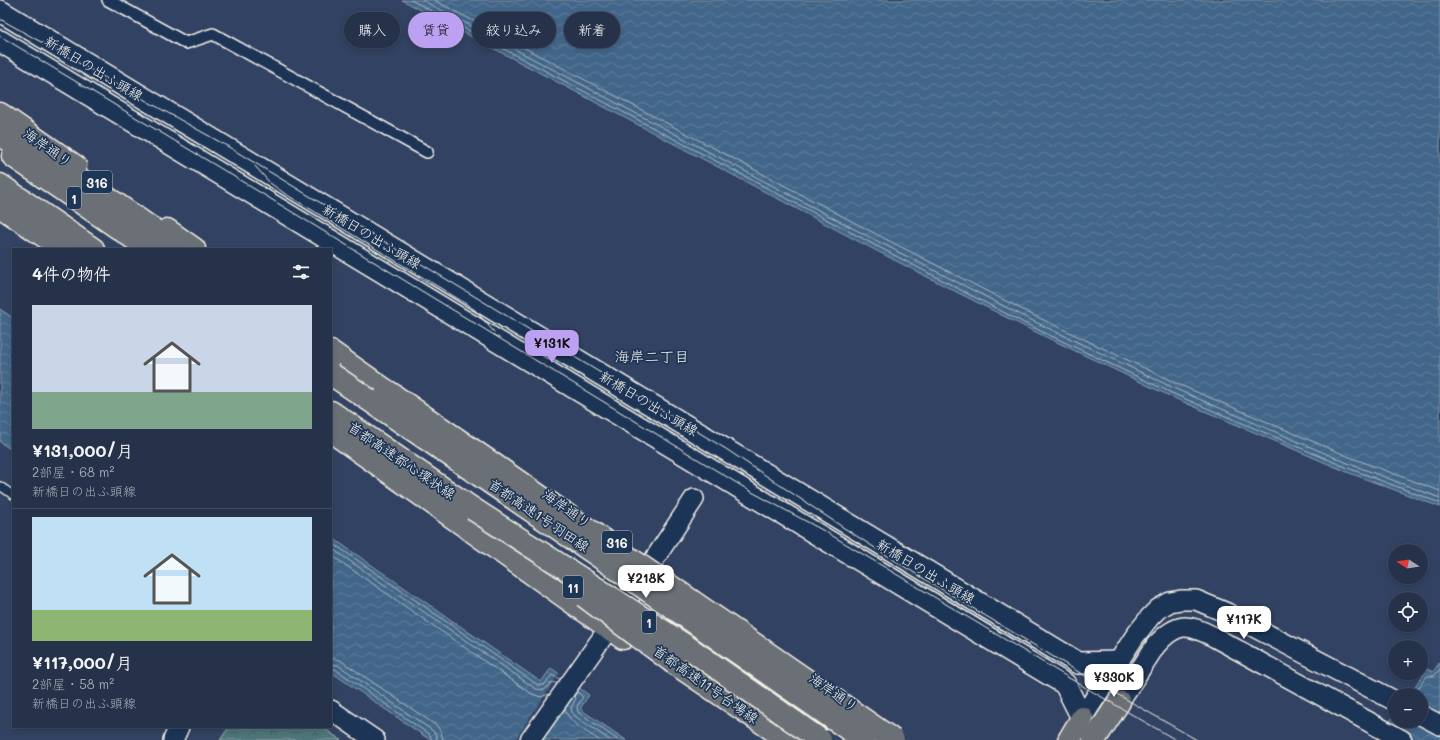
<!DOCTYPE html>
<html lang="ja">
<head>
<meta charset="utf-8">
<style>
  :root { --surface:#26324a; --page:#2e3a51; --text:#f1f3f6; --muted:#a4aab5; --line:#424d62; --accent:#bca0f2 }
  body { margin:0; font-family:Mali,"Klee One",sans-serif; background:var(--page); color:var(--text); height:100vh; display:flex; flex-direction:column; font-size:15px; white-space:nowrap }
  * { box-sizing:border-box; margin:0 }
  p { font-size:13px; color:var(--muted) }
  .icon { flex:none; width:22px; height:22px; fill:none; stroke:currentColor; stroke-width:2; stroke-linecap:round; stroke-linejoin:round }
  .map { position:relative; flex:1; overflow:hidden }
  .sheet { position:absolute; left:12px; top:248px; width:320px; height:480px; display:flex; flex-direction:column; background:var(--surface); border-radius:0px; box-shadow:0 2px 6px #0003,0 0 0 1px var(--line) }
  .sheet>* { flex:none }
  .banner { position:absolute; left:344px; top:12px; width:380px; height:36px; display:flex; gap:8px }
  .needle { width:26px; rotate:282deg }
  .controls { position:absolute; left:1388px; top:544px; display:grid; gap:8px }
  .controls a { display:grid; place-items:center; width:40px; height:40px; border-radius:50%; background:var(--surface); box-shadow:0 2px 6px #0003,0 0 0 1px var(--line); font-size:20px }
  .price { position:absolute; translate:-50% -34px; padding:0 9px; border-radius:8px; background:#fff; color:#222; font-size:13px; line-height:26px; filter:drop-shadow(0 1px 2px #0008) }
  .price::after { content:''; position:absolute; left:50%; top:24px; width:12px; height:9px; margin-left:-6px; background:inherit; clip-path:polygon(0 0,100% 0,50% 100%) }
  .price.current { background:var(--accent); color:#111 }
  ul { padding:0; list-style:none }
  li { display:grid; align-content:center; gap:8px; height:212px; padding:0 20px }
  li+li { border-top:1px solid var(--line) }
  li span { display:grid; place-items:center; height:124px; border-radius:0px; color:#555 }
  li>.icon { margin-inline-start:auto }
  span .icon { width:72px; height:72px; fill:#fffc; stroke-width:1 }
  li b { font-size:17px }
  h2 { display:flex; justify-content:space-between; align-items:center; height:48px; padding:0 20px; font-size:17px }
  .chip { padding:0 14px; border-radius:18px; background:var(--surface); box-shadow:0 2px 6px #0003,0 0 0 1px var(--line); font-size:14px; line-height:36px }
  .chip.current { background:var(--accent); color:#111 }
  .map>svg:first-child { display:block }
  .forest { fill:url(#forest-crowns); stroke:#a0b4b1 }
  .water { fill:url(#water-waves); stroke:#899eaf }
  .pier { fill:#324262 }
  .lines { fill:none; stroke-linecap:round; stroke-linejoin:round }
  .shore { stroke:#adb9c2; stroke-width:1 }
  .service-casing { stroke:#f4f1e8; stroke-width:10 }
  .pedestrian-casing { stroke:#f4f1e8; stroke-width:14 }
  .tertiary-casing { stroke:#f4f1e8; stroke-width:22 }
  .secondary-casing { stroke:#f4f1e8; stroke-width:24 }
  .primary-casing { stroke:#f4f1e8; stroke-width:25 }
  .trunk-casing { stroke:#f4f1e8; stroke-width:25 }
  .motorway-casing { stroke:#f4f1e8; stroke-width:25 }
  .service { stroke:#1d3557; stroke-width:7 }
  .pedestrian { stroke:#1d3557; stroke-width:11 }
  .tertiary { stroke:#1d3557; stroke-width:19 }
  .secondary { stroke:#1d3557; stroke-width:21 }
  .primary { stroke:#6b6f75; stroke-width:22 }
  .trunk { stroke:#6b6f75; stroke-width:22 }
  .motorway { stroke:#6b6f75; stroke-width:22 }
  .tram { stroke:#f4f1e8; stroke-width:1 }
  .motorway-bridge-casing { stroke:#f4f1e8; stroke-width:25; stroke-linecap:butt }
  .motorway-bridge { stroke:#6b6f75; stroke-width:22 }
  .labels { text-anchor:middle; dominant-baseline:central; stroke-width:3.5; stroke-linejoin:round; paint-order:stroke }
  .shield { fill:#1d3557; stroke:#b4b9bc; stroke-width:1 }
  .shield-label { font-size:13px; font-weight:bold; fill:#f4f1e8 }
  .street-label { font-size:14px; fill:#f4f1e8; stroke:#1d3557 }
  .neighbourhood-label { font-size:15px; fill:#f4f1e8; stroke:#1d3557 }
</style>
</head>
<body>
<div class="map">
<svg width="1440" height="740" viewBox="0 0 1440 740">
  <defs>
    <pattern id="forest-crowns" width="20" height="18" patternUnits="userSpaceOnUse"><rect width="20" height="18" fill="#4d767a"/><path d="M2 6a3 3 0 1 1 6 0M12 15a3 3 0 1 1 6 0" fill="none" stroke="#4b5d5d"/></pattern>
    <pattern id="water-waves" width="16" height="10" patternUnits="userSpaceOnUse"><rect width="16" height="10" fill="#426689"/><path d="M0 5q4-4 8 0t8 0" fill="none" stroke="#5e7c9a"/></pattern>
  </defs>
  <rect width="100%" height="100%" fill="#324262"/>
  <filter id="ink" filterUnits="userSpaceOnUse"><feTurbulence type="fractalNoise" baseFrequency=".025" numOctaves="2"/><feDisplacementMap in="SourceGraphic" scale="8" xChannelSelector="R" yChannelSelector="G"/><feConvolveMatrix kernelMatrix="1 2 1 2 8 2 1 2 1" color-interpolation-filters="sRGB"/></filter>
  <g filter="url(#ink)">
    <path class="forest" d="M 229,727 L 322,727 L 341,740 L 220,740 Z"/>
    <path class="water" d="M 402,0 L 1440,0 L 1440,507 L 1347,472 L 1174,398 L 1025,327 L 871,248 Z
      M 0,309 L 13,318 L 13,451 L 0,442 Z
      M 331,537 L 541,682 L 551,668 L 589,695 L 580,709 L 626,740 L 430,740 L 331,672 Z
      M 1440,662 L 1440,740 L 1377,740 L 1395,714 L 1395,721 L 1421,721 L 1421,695 L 1409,695 L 1427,669 L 1433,672 Z"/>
    <path class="pier" d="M 560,672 L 580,687 L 543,740 L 515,740 Z"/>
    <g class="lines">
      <path class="shore" d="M 411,0 L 873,244 L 1026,324 L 1176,395 L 1348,468 L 1440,503
        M 422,0 L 875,240 L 1029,319 L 1178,390 L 1350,464 L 1440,498
        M 434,0 L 878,235 L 1031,314 L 1180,385 L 1352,458 L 1440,491
        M 331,542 L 538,685 L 544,685 L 552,675 L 560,679
        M 331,548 L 536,689 L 544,690 L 553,682 L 557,684
        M 331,555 L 532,694 L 541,697 L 549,694
        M 331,658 L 340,660 L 437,726 L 441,732 L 443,740
        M 331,664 L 338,665 L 433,731 L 436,735 L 437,740
        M 331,669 L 335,669 L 430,735 L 432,740
        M 577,692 L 583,697 L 577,707 L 578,712 L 618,740
        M 1413,695 L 1427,676 L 1434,676 L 1440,669
        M 574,696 L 576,698 L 571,708 L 572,712 L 575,716 L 610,740
        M 565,708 C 567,723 588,732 599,740"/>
      <g class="service-casing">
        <path id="service" d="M 0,486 L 13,495"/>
      </g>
      <g class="pedestrian-casing">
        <path id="pedestrian" d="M 108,0 L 186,43 L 213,34 L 427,152"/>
      </g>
      <g class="tertiary-casing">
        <path id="tertiary" d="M 1119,702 L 1156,645 C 1177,622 1187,623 1214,637 L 1402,740
          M 331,710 L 375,740
          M 1421,715 L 1440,725
          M 1082,718 L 1135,636 L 1150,617 L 1158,609 L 1170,602 L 1181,600 L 1196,600 L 1227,613 L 1395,701
          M 173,740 L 179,727
          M 530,740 L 609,628 L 694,499"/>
      </g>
      <g class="secondary-casing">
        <path id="secondary" d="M 0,11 L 1070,658 L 1078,663 L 1119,662
          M 0,41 L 1065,684 L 1082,718"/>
      </g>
      <g class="primary-casing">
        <path id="primary" d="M 0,114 L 75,166
          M 0,206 L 63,249
          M 167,230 L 194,249
          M 331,431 L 623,638"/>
      </g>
      <g class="trunk-casing">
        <path id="trunk" d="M 1069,740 L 1082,718
          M 1094,740 L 1119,702"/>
      </g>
      <g class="motorway-casing">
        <path id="motorway" d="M 0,136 C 63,163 124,210 181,249
          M 13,156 L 149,249
          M 0,185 L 93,249
          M 331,352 L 402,402
          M 331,412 L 473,509
          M 674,663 L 788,740"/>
      </g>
      <use href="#service" class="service"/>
      <use href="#pedestrian" class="pedestrian"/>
      <use href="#tertiary" class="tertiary"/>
      <use href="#secondary" class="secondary"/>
      <use href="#primary" class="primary"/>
      <use href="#trunk" class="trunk"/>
      <use href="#motorway" class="motorway"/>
      <path class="tram" d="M 0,19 L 227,146 L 726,449 L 844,528 L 908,569 L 1082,674 L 1197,740
        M 0,36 L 215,165 L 750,491 L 826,532 L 1069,678 L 1176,740
        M 255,166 L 270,183 L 284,193 L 465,303 L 475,310 L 494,332"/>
      <g class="motorway-bridge-casing">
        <path id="motorway-bridge" d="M 331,374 L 591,551 L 864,740
          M 387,391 L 893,740
          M 473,509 L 686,646 L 820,740
          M 584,596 L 674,663"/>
      </g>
      <use href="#motorway-bridge" class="motorway-bridge"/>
    </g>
  </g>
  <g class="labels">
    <g class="shield">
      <rect x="82" y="171" width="30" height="22" rx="3"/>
      <rect x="67" y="187" width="14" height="22" rx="3"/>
      <rect x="602" y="531" width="30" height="22" rx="3"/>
      <rect x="563" y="576" width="20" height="22" rx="3"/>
      <rect x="642" y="611" width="14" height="22" rx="3"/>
    </g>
    <g class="shield-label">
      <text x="97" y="182">316</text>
      <text x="74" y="198">1</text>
      <text x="617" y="542">316</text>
      <text x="573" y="587">11</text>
      <text x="649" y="622">1</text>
    </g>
    <g class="street-label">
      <text transform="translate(94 68) rotate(31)">新橋日の出ふ頭線</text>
      <text transform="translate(48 147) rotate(35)">海岸通り</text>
      <text transform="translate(372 236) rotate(31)">新橋日の出ふ頭線</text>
      <text transform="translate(649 403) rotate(31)">新橋日の出ふ頭線</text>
      <text transform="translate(402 460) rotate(34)">首都高速都心環状線</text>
      <text transform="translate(567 508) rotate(35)">海岸通り</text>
      <text transform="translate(539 515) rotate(34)">首都高速1号羽田線</text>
      <text transform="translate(926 571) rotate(31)">新橋日の出ふ頭線</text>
      <text transform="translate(706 684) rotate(35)">首都高速11号台場線</text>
      <text transform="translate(834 692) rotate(35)">海岸通り</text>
    </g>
    <g class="neighbourhood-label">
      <text x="652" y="356">海岸二丁目</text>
    </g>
  </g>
</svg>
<div class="controls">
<a><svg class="needle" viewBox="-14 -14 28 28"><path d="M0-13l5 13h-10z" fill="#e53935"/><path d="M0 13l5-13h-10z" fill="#a4aab5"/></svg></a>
<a><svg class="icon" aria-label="locate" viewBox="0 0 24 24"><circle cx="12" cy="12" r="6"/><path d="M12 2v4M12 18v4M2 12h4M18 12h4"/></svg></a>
<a>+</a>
<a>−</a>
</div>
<b class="price current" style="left:552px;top:364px">¥131K</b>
<b class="price" style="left:646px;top:599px">¥218K</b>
<b class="price" style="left:1244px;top:640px">¥117K</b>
<b class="price" style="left:1114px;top:698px">¥330K</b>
<div class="banner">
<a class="chip">購入</a>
<a class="chip current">賃貸</a>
<a class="chip">絞り込み</a>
<a class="chip">新着</a>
</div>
<section class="sheet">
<h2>4件の物件<svg class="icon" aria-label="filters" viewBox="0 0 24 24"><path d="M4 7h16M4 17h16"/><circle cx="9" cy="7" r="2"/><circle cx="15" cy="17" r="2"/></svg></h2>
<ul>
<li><span style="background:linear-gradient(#c9d6e8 70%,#7fa58c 0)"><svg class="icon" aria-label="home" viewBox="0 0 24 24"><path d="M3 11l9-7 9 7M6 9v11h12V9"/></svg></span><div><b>¥131,000/月</b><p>2部屋 · 68 m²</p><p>新橋日の出ふ頭線</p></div></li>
<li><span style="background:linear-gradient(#bfe0f5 75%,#8fb573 0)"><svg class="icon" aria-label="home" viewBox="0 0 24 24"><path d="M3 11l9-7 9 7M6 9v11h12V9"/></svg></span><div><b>¥117,000/月</b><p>2部屋 · 58 m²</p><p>新橋日の出ふ頭線</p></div></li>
</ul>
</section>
</div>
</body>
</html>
